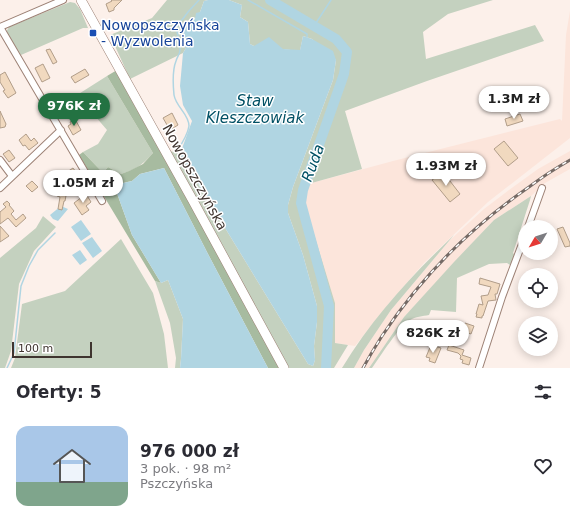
<!DOCTYPE html>
<html lang="pl">
<head>
<meta charset="utf-8">
<style>
  :root { --surface:#fff; --page:#f2f2f3; --text:#2b2b33; --muted:#7c7c81; --line:#e1e1e2; --accent:#237242 }
  body { margin:0; font-family:"DejaVu Sans",sans-serif; background:var(--page); color:var(--text); height:100vh; display:flex; flex-direction:column; font-size:15px; white-space:nowrap }
  * { box-sizing:border-box; margin:0 }
  p { font-size:13px; color:var(--muted) }
  .icon { flex:none; width:22px; height:22px; fill:none; stroke:currentColor; stroke-width:2; stroke-linecap:round; stroke-linejoin:round }
  .map { position:relative; height:368px; overflow:hidden }
  .drawer { display:flex; flex-direction:column; background:var(--surface); flex:1 }
  .drawer>* { flex:none }
  .needle { width:26px; rotate:231deg }
  .fabs { position:absolute; left:518px; top:220px; display:grid; gap:8px }
  .fabs a { display:grid; place-items:center; width:40px; height:40px; border-radius:50%; background:var(--surface); box-shadow:0 2px 10px #0003; font-size:20px }
  .scale { position:absolute; left:12px; bottom:10px; width:80px; box-sizing:border-box; padding-left:4px; border:2px solid #3f342f; border-top:0; font-size:11px; line-height:14px; white-space:nowrap; color:#3f342f; -webkit-text-stroke:3px #fff; paint-order:stroke }
  .price { position:absolute; translate:-50% -34px; padding:0 9px; border-radius:14px; background:#fff; color:#222; font-size:13px; line-height:26px; filter:drop-shadow(0 1px 2px #0008) }
  .price::after { content:''; position:absolute; left:50%; top:24px; width:12px; height:9px; margin-left:-6px; background:inherit; clip-path:polygon(0 0,100% 0,50% 100%) }
  .price.on { background:var(--accent); color:#fff }
  ul { padding:0; list-style:none }
  li { display:flex; align-items:center; gap:12px; height:100px; padding:0 16px }
  li+li { border-top:1px solid var(--line) }
  li span { display:grid; place-items:center; flex:none; width:112px; height:80px; border-radius:12px; color:#555 }
  li>.icon { margin-inline-start:auto }
  span .icon { width:48px; height:48px; fill:#fffc; stroke-width:1 }
  li b { font-size:17px }
  h2 { display:flex; justify-content:space-between; align-items:center; height:48px; padding:0 16px; font-size:17px }
  .map>svg:first-child { display:block }
  .built { fill:#fce5db }
  .green { fill:#c4d1bf }
  .forest { fill:#a7bba0 }
  .water { fill:#b0d5e2 }
  .lines { fill:none; stroke-linecap:round; stroke-linejoin:round }
  .stream { stroke:#b0d5e2; stroke-width:1.5 }
  .river { stroke:#b0d5e2; stroke-width:10 }
  .building { fill:#f1d9bf; stroke:#b19d89 }
  .minor-casing { stroke:#9d8276; stroke-width:8 }
  .secondary-casing { stroke:#9d8276; stroke-width:10 }
  .minor { stroke:#fff; stroke-width:6 }
  .secondary { stroke:#fff; stroke-width:9 }
  .rail-casing { stroke:#756a65; stroke-width:3 }
  .rail { stroke:#fff; stroke-width:1.5; stroke-dasharray:4.5; stroke-linecap:butt }
  .transit-dot { fill:#1a4fb4; stroke:#fff; stroke-width:1.5 }
  .labels { text-anchor:middle; dominant-baseline:central; stroke-width:3; stroke-linejoin:round; paint-order:stroke }
  .transit-label { font-size:14px; fill:#164399; stroke:#fff; text-anchor:start }
  .street-label { font-size:14px; fill:#3f342f; stroke:#fff }
  .water-label { font-size:15px; font-style:italic; fill:#005064; stroke:#fff }
</style>
</head>
<body>
<div class="map">
<svg width="570" height="368" viewBox="0 0 570 368">
  <rect width="100%" height="100%" fill="#fcf0ea"/>
  <path class="built" d="M 570,11 L 570,138 L 488,202 L 424,263 L 390,302 L 355,346 L 335,343 L 335,303 L 304,201 L 308,184 L 393,161 L 560,119 L 562,121 L 566,35 Z
    M 570,151 L 570,169 L 545,183 L 531,196 L 494,220 L 404,317 L 369,368 L 354,368 L 364,350 L 391,310 L 450,240 L 484,209 L 509,190 L 538,169 Z"/>
  <path class="green" d="M 167,0 L 208,0 L 204,1 L 200,12 L 195,19 L 186,48 L 183,53 L 130,79 L 110,35 L 152,18 Z
    M 229,0 L 493,0 L 448,14 L 423,32 L 426,59 L 535,25 L 544,41 L 427,81 L 345,111 L 362,169 L 308,184 L 304,201 L 335,303 L 335,343 L 348,345 L 334,368 L 289,368 L 170,151 L 180,154 L 308,364 L 313,366 L 315,360 L 314,346 L 317,322 L 317,306 L 303,255 L 288,213 L 288,205 L 293,187 L 333,80 L 336,60 L 312,39 L 303,36 L 300,51 L 254,46 L 250,44 L 248,22 L 240,17 L 242,5 Z
    M 70,2 L 75,3 L 80,9 L 88,28 L 83,28 L 21,55 L 6,32 L 9,27 Z
    M 107,76 L 153,153 C 142,165 137,169 121,174 L 108,167 L 103,173 L 83,152 L 98,144 L 107,130 L 77,95 Z
    M 531,196 L 530,200 L 513,253 L 515,255 L 510,265 L 507,263 L 489,264 L 457,278 L 456,312 L 431,310 L 429,315 C 423,316 415,317 410,320 C 399,326 380,357 372,368 L 369,368 L 404,317 L 454,262 L 494,220 Z
    M 43,216 L 56,227 L 34,251 L 19,284 L 11,351 L 5,368 L 0,368 L 0,258 L 36,228 Z
    M 454,235 L 391,310 L 364,350 L 354,368 L 342,368 C 372,318 412,275 454,235 Z
    M 121,239 L 153,293 L 164,334 L 168,368 L 11,368 L 15,358 L 22,304 L 65,291 Z
    M 168,280 L 183,319 L 181,359 L 180,368 L 175,368 L 176,358 L 170,323 L 155,281 L 161,283 Z"/>
  <path class="forest" d="M 117,70 L 161,152 L 207,234 L 279,368 L 268,368 L 208,254 L 164,168 L 140,174 L 132,181 L 114,185 L 132,235 L 161,283 L 155,281 L 79,155 L 83,152 L 103,173 L 108,167 L 121,174 L 129,171 L 143,164 L 153,153 L 107,76 Z"/>
  <path class="water" d="M 208,0 L 229,0 L 242,5 L 240,17 L 248,22 L 250,44 L 254,46 L 269,37 L 283,49 L 300,50 L 303,36 L 312,39 L 333,51 L 336,60 L 333,80 L 293,187 L 288,205 L 288,213 L 303,255 L 317,306 L 317,322 L 314,346 L 315,360 L 313,366 L 308,364 L 180,154 L 192,121 L 183,105 L 180,86 L 183,53 L 186,48 L 183,46 L 184,26 L 195,19 L 196,13 L 200,12 L 204,1 Z
    M 164,168 L 208,254 L 268,368 L 180,368 L 181,359 L 183,319 L 168,280 L 161,283 L 132,235 L 114,185 L 132,181 L 140,174 Z
    M 61,206 L 68,209 L 58,221 L 53,219 L 50,215 Z
    M 81,220 L 91,234 L 81,241 L 71,227 Z
    M 92,237 L 102,251 L 93,258 L 82,243 Z
    M 80,250 L 87,260 L 80,265 L 72,255 Z"/>
  <g class="lines">
    <path class="stream" d="M 248,0 L 307,34 L 307,37
      M 314,26 L 331,0
      M 177,151 C 181,145 188,133 189,126 C 189,114 176,107 174,95 C 173,85 172,71 176,61 C 177,57 180,54 180,50 C 180,43 178,35 176,28 L 188,12 L 199,0
      M 7,368 L 14,353 L 21,286 L 29,266 L 38,250 L 55,233"/>
    <path class="river" d="M 270,0 L 336,39 L 347,52 L 344,74 L 303,190 L 301,203 L 329,306 L 326,368"/>
  </g>
  <path class="building" d="M 111,0 L 122,0 L 114,8 L 114,10 L 109,12 L 106,4 L 112,1 Z
    M 50,49 L 57,62 L 53,64 L 46,50 Z
    M 43,64 L 50,78 L 42,82 L 35,68 Z
    M 85,69 L 89,75 L 75,83 L 71,77 Z
    M 5,72 L 16,93 L 8,98 L 3,91 L 5,90 L 0,82 L 0,75 Z
    M 0,111 L 6,124 L 5,127 L 0,128 Z
    M 172,113 L 178,125 L 170,130 L 163,118 Z
    M 520,114 L 523,121 L 507,126 L 505,119 Z
    M 75,119 L 81,130 L 73,135 L 68,126 L 71,124 L 70,122 Z
    M 26,134 L 31,141 L 34,138 L 38,143 L 29,150 L 25,145 L 23,146 L 19,140 Z
    M 504,141 L 518,158 L 508,166 L 494,149 Z
    M 9,150 L 15,158 L 9,162 L 3,154 Z
    M 73,168 L 82,180 L 75,184 L 70,177 L 69,180 L 64,174 Z
    M 443,172 L 460,194 L 450,202 L 432,180 Z
    M 32,181 L 38,187 L 32,192 L 26,186 Z
    M 63,184 L 68,185 L 65,201 L 64,201 L 62,210 L 58,209 L 60,197 L 57,196 L 58,191 L 61,191 Z
    M 86,194 L 91,202 L 86,206 L 89,210 L 82,215 L 74,203 Z
    M 7,201 L 10,204 L 9,205 L 14,211 L 11,214 L 16,220 L 23,214 L 26,218 L 16,227 L 8,218 L 0,224 L 0,212 L 6,207 L 3,204 Z
    M 0,226 L 9,236 L 0,242 Z
    M 563,227 L 570,243 L 570,246 L 565,247 L 557,229 Z
    M 480,278 L 500,284 L 497,294 L 495,294 L 496,300 L 488,301 L 483,316 L 482,316 L 482,318 L 476,317 L 477,314 L 476,314 L 479,304 L 483,305 L 481,296 L 488,295 L 491,287 L 479,284 Z
    M 465,323 L 474,326 L 471,334 L 463,331 Z
    M 431,345 L 441,348 L 435,363 L 429,361 L 430,358 L 426,357 Z
    M 449,345 L 464,350 L 462,355 L 471,358 L 469,365 L 462,363 L 463,360 L 460,359 L 461,356 L 458,353 L 447,350 Z"/>
  <g class="lines">
    <g class="minor-casing">
      <path id="minor" d="M 63,0 L 0,27 L 102,201
        M 0,160 L 12,176
        M 0,188 L 61,130
        M 528,227 L 542,188
        M 479,368 L 502,297 L 525,236"/>
    </g>
    <g class="secondary-casing">
      <path id="secondary" d="M 81,0 L 192,199 L 284,368"/>
    </g>
    <use href="#minor" class="minor"/>
    <use href="#secondary" class="secondary"/>
    <g class="rail-casing">
      <path id="rail" d="M 363,368 C 369,357 375,347 382,336 C 421,277 471,227 529,187 C 542,177 556,168 570,160"/>
    </g>
    <use href="#rail" class="rail"/>
  </g>
  <rect class="transit-dot" x="89" y="29" width="8" height="8" rx="2"/>
  <g class="labels">
    <g class="transit-label">
      <text x="101" y="25">Nowopszczyńska<tspan x="101" dy="16">- Wyzwolenia</tspan></text>
    </g>
    <g class="street-label">
      <text transform="translate(195 177) rotate(61)">Nowopszczyńska</text>
    </g>
    <g class="water-label">
      <text x="255" y="101">Staw<tspan x="255" dy="17">Kleszczowiak</tspan></text>
      <text transform="translate(313 163) rotate(-70)">Ruda</text>
    </g>
  </g>
</svg>
<div class="fabs">
<a><svg class="needle" viewBox="-14 -14 28 28"><path d="M0-13l5 13h-10z" fill="#e53935"/><path d="M0 13l5-13h-10z" fill="#7c7c81"/></svg></a>
<a><svg class="icon" aria-label="locate" viewBox="0 0 24 24"><circle cx="12" cy="12" r="6"/><path d="M12 2v4M12 18v4M2 12h4M18 12h4"/></svg></a>
<a><svg class="icon" aria-label="layers" viewBox="0 0 24 24"><path d="M12 4l9 5-9 5-9-5zM3 14l9 5 9-5"/></svg></a>
</div>
<div class="scale">100 m</div>
<b class="price" style="left:514px;top:120px">1.3M zł</b>
<b class="price on" style="left:74px;top:127px">976K zł</b>
<b class="price" style="left:446px;top:187px">1.93M zł</b>
<b class="price" style="left:83px;top:204px">1.05M zł</b>
<b class="price" style="left:433px;top:354px">826K zł</b>
</div>
<section class="drawer">
<h2>Oferty: 5<svg class="icon" aria-label="filters" viewBox="0 0 24 24"><path d="M4 7h16M4 17h16"/><circle cx="9" cy="7" r="2"/><circle cx="15" cy="17" r="2"/></svg></h2>
<ul>
<li><span style="background:linear-gradient(#a9c7e8 70%,#7fa58c 0)"><svg class="icon" aria-label="home" viewBox="0 0 24 24"><path d="M3 11l9-7 9 7M6 9v11h12V9"/></svg></span><div><b>976 000 zł</b><p>3 pok. · 98 m²</p><p>Pszczyńska</p></div><svg class="icon" aria-label="heart" viewBox="0 0 24 24"><path d="M12 20l-8-8c-3-5 5-10 8-4 3-6 11-1 8 4z"/></svg></li>
</ul>
</section>
</body>
</html>
